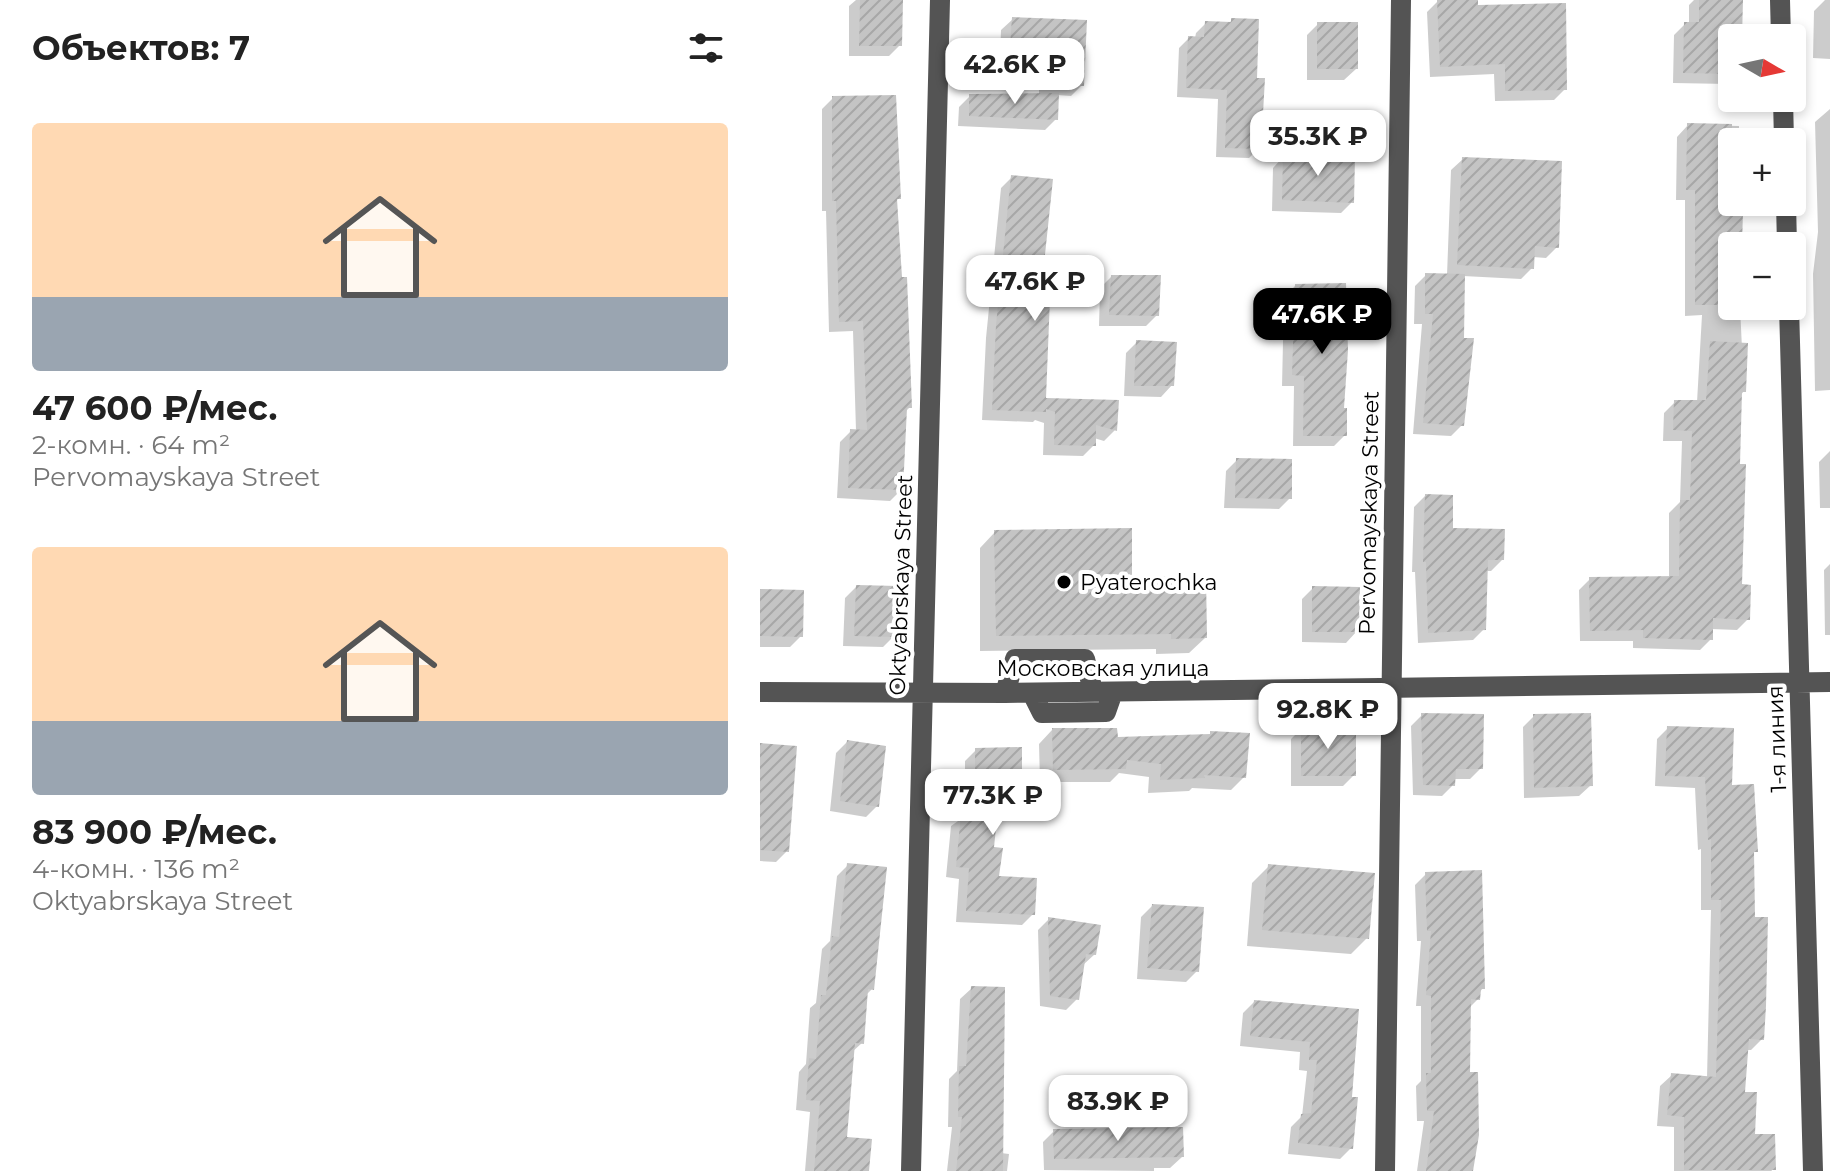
<!DOCTYPE html>
<html lang="ru">
<head>
<meta charset="utf-8">
<style>
  :root { --surface:#fff; --page:#f2f2f2; --text:#222; --muted:#767676; --accent:#000 }
  body { margin:0; font-family:Montserrat,sans-serif; background:var(--page); color:var(--text); height:100vh; display:flex; flex-direction:column; font-size:30px; white-space:nowrap }
  * { box-sizing:border-box; margin:0 }
  p { font-size:26px; color:var(--muted) }
  .icon { flex:none; width:44px; height:44px; fill:none; stroke:currentColor; stroke-width:2; stroke-linecap:round; stroke-linejoin:round }
  .map { position:relative; flex:1; overflow:hidden }
  .drawer { display:flex; flex-direction:column; background:var(--surface); width:760px }
  .drawer>* { flex:none }
  .needle { width:52px; rotate:99deg }
  .controls { position:absolute; left:958px; top:24px; display:grid; gap:16px }
  .controls a { display:grid; place-items:center; width:88px; height:88px; border-radius:8px; background:var(--surface); box-shadow:0 4px 12px #0003; font-size:40px }
  .price { position:absolute; translate:-50% -68px; padding:0 18px; border-radius:16px; background:#fff; color:#222; font-size:26px; line-height:52px; filter:drop-shadow(0 2px 4px #0008) }
  .price::after { content:''; position:absolute; left:50%; top:48px; width:24px; height:18px; margin-left:-12px; background:inherit; clip-path:polygon(0 0,100% 0,50% 100%) }
  .price.on { background:var(--accent); color:#fff }
  ul { padding:0; list-style:none }
  li { display:grid; align-content:center; gap:16px; height:424px; padding:0 32px }
  li span { display:grid; place-items:center; height:248px; border-radius:8px; color:#555 }
  li>.icon { margin-inline-start:auto }
  span .icon { width:144px; height:144px; fill:#fffc; stroke-width:1 }
  li b { font-size:34px }
  h2 { display:flex; justify-content:space-between; align-items:center; height:96px; padding:0 32px; font-size:34px }
  main { display:flex; flex:1; min-height:0 }
  .map>svg:first-child { display:block }
  .shadow { fill:#0003 }
  .building { fill:url(#building-hatch) }
  .lines { fill:none; stroke-linecap:round; stroke-linejoin:round }
  .minor { stroke:#545454; stroke-width:20 }
  .poi-dot { fill:#000; stroke:#fff; stroke-width:3 }
  .labels { text-anchor:middle; dominant-baseline:central; stroke-width:8; stroke-linejoin:round; paint-order:stroke }
  .street-label { font-size:22px; fill:#000; stroke:#fff }
  .poi-label { font-size:22px; fill:#000; stroke:#fff; text-anchor:start }
</style>
</head>
<body>
<main>
<section class="drawer">
<h2>Объектов: 7<svg class="icon" aria-label="filters" viewBox="0 0 24 24"><path d="M4 7h16M4 17h16"/><circle cx="9" cy="7" r="2"/><circle cx="15" cy="17" r="2"/></svg></h2>
<ul>
<li><span style="background:linear-gradient(#ffd9b3 70%,#9aa5b1 0)"><svg class="icon" aria-label="home" viewBox="0 0 24 24"><path d="M3 11l9-7 9 7M6 9v11h12V9"/></svg></span><div><b>47 600 ₽/мес.</b><p>2-комн. · 64 m²</p><p>Pervomayskaya Street</p></div></li>
<li><span style="background:linear-gradient(#ffd9b3 70%,#9aa5b1 0)"><svg class="icon" aria-label="home" viewBox="0 0 24 24"><path d="M3 11l9-7 9 7M6 9v11h12V9"/></svg></span><div><b>83 900 ₽/мес.</b><p>4-комн. · 136 m²</p><p>Oktyabrskaya Street</p></div></li>
</ul>
</section>
<div class="map">
<svg width="1070" height="1171" viewBox="0 0 1070 1171">
  <defs>
    <pattern id="building-hatch" width="6" height="6" patternUnits="userSpaceOnUse" patternTransform="scale(2)"><rect width="6" height="6" fill="#c4c4c4"/><path d="M-1 1l2-2M0 6l6-6M5 7l2-2" fill="none" stroke="#a7a7a7"/></pattern>
  </defs>
  <rect width="100%" height="100%" fill="#fff"/>
  <path class="shadow" d="M 96,0 L 141,0 L 140,45 L 129,56 L 89,56 L 89,6 Z
    M 716,0 L 717,7 L 805,89 L 794,100 L 735,101 L 734,74 L 670,77 L 667,12 L 678,1 Z
    M 934,0 L 981,0 L 980,38 L 972,38 L 972,80 L 968,84 L 913,83 L 914,35 L 925,24 L 929,24 L 929,5 Z
    M 1065,0 L 1070,0 L 1070,59 L 1053,58 L 1054,11 Z
    M 253,19 L 325,22 L 322,85 L 311,96 L 297,95 L 296,119 L 285,130 L 198,126 L 199,107 L 210,96 L 279,96 L 279,58 L 240,58 L 241,30 Z
    M 472,20 L 494,79 L 499,148 L 489,158 L 456,157 L 458,99 L 417,97 L 419,48 L 429,38 L 435,38 L 436,33 L 446,23 L 468,24 Z
    M 558,24 L 596,69 L 584,80 L 547,80 L 547,35 Z
    M 73,98 L 139,198 L 135,202 L 150,407 L 145,412 L 141,490 L 130,501 L 77,498 L 80,442 L 91,431 L 96,431 L 93,331 L 69,332 L 66,211 L 62,211 L 62,109 Z
    M 1070,109 L 1070,390 L 1055,391 L 1053,274 L 1058,232 L 1055,122 Z
    M 928,125 L 979,126 L 979,142 L 972,142 L 972,202 L 980,202 L 980,246 L 972,246 L 972,306 L 980,306 L 984,391 L 980,396 L 980,586 L 988,619 L 977,630 L 951,629 L 951,639 L 940,650 L 873,648 L 873,641 L 820,641 L 819,590 L 830,579 L 909,578 L 909,513 L 920,502 L 922,441 L 903,441 L 904,413 L 915,402 L 937,402 L 942,315 L 925,316 L 925,200 L 916,200 L 917,137 Z
    M 524,156 L 592,202 L 581,213 L 512,211 L 513,168 Z
    M 703,159 L 797,247 L 786,258 L 773,257 L 772,268 L 761,279 L 703,276 L 702,425 L 691,436 L 653,434 L 662,324 L 654,324 L 655,286 L 666,275 L 687,275 L 691,170 Z
    M 252,177 L 292,297 L 288,301 L 284,400 L 355,430 L 344,441 L 334,438 L 334,445 L 323,456 L 283,455 L 284,423 L 275,420 L 273,422 L 222,420 L 226,338 L 241,188 Z
    M 351,277 L 397,315 L 386,326 L 339,326 L 340,288 Z
    M 535,286 L 582,410 L 585,435 L 574,446 L 533,446 L 534,386 L 522,386 L 524,297 Z
    M 377,342 L 412,385 L 401,397 L 364,396 L 366,353 Z
    M 1070,451 L 1070,508 L 1060,508 L 1059,462 Z
    M 477,460 L 530,498 L 519,509 L 464,508 L 466,471 Z
    M 665,496 L 690,530 L 742,560 L 731,571 L 726,571 L 724,629 L 713,640 L 658,643 L 655,572 L 652,572 L 654,507 Z
    M 235,532 L 370,579 L 445,638 L 429,653 L 396,654 L 396,649 L 220,651 L 220,548 Z
    M 1070,564 L 1070,635 L 1065,635 L 1064,570 Z
    M 96,587 L 134,636 L 123,647 L 83,646 L 85,598 Z
    M 553,588 L 597,631 L 586,643 L 542,642 L 542,599 Z
    M 0,591 L 41,636 L 30,647 L 0,647 Z
    M 662,715 L 721,768 L 710,779 L 693,779 L 693,785 L 682,796 L 653,795 L 651,726 Z
    M 774,716 L 831,785 L 819,796 L 764,798 L 763,727 Z
    M 542,728 L 594,775 L 583,786 L 531,786 L 531,739 Z
    M 908,728 L 970,787 L 996,851 L 992,854 L 993,919 L 1002,1039 L 991,1050 L 986,1050 L 983,1093 L 993,1136 L 1012,1171 L 914,1171 L 914,1127 L 897,1126 L 900,1086 L 912,1075 L 947,1078 L 951,910 L 941,910 L 941,849 L 938,850 L 935,788 L 895,786 L 897,739 Z
    M 292,730 L 356,739 L 484,777 L 471,790 L 432,788 L 429,791 L 388,793 L 389,777 L 359,773 L 350,782 L 280,782 L 279,744 Z
    M 87,742 L 117,806 L 106,817 L 70,811 L 76,753 Z
    M 0,746 L 27,851 L 16,862 L 0,861 Z
    M 216,750 L 260,799 L 249,810 L 236,810 L 232,848 L 237,878 L 273,914 L 262,925 L 196,922 L 199,879 L 186,877 L 191,826 L 205,816 L 205,761 Z
    M 88,865 L 112,989 L 105,996 L 102,1043 L 92,1052 L 84,1139 L 107,1171 L 45,1171 L 50,1112 L 36,1110 L 39,1072 L 46,1064 L 50,1008 L 56,1003 L 62,949 L 70,941 L 77,876 Z
    M 509,866 L 607,938 L 591,954 L 487,946 L 492,883 Z
    M 666,874 L 723,988 L 719,993 L 718,999 L 709,1008 L 711,1171 L 657,1171 L 664,1121 L 657,1121 L 656,1086 L 661,1081 L 661,1006 L 656,1006 L 661,941 L 657,941 L 655,885 Z
    M 392,906 L 437,971 L 426,982 L 377,979 L 381,917 Z
    M 289,919 L 335,954 L 323,965 L 317,999 L 306,1010 L 280,1006 L 278,930 Z
    M 212,988 L 241,1153 L 249,1154 L 247,1171 L 187,1171 L 192,1127 L 188,1127 L 189,1079 L 197,1071 L 200,999 Z
    M 494,1002 L 596,1010 L 590,1098 L 591,1148 L 580,1159 L 528,1154 L 531,1127 L 542,1116 L 547,1071 L 539,1070 L 540,1052 L 480,1046 L 483,1013 Z
    M 294,1131 L 422,1157 L 410,1168 L 394,1168 L 394,1171 L 284,1170 L 283,1142 Z"/>
  <path class="building" d="M 100,0 L 143,0 L 142,46 L 99,46 Z
    M 677,0 L 718,0 L 718,5 L 806,3 L 807,90 L 745,91 L 745,64 L 680,67 Z
    M 939,0 L 983,0 L 982,38 L 972,38 L 972,74 L 923,73 L 924,22 L 939,22 Z
    M 252,17 L 327,20 L 324,86 L 289,84 L 289,48 L 250,47 Z
    M 471,18 L 499,19 L 497,78 L 505,78 L 501,149 L 465,148 L 467,90 L 426,88 L 428,36 L 444,37 L 445,21 L 471,22 Z
    M 557,22 L 598,22 L 598,69 L 557,69 Z
    M 299,93 L 298,120 L 209,116 L 209,94 Z
    M 136,95 L 141,199 L 137,199 L 142,277 L 147,277 L 152,408 L 147,408 L 143,490 L 88,488 L 90,429 L 107,430 L 103,321 L 79,322 L 76,201 L 72,201 L 72,96 Z
    M 927,123 L 972,124 L 972,211 L 983,211 L 982,246 L 972,246 L 972,305 L 935,305 L 935,190 L 926,190 Z
    M 523,154 L 595,157 L 594,203 L 522,200 Z
    M 702,157 L 802,161 L 799,248 L 775,246 L 774,269 L 697,265 Z
    M 251,175 L 293,179 L 284,264 L 296,266 L 294,298 L 290,298 L 286,398 L 359,400 L 357,431 L 336,425 L 336,446 L 294,445 L 295,412 L 286,409 L 286,412 L 232,410 L 236,325 Z
    M 665,273 L 705,274 L 704,338 L 714,338 L 704,426 L 663,423 L 673,314 L 665,314 Z
    M 351,275 L 401,275 L 399,316 L 349,315 Z
    M 586,283 L 588,350 L 584,408 L 587,408 L 587,436 L 543,436 L 544,376 L 532,375 L 535,284 Z
    M 376,340 L 417,342 L 414,386 L 374,386 Z
    M 950,341 L 988,343 L 986,392 L 982,392 L 980,464 L 986,464 L 982,584 L 991,585 L 990,620 L 953,618 L 953,640 L 883,638 L 883,630 L 830,631 L 829,577 L 919,576 L 920,500 L 930,500 L 932,431 L 913,430 L 914,400 L 946,400 Z
    M 476,458 L 532,459 L 532,499 L 475,498 Z
    M 665,494 L 693,495 L 693,528 L 745,529 L 744,560 L 728,560 L 726,630 L 668,633 L 666,562 L 663,562 Z
    M 372,528 L 372,577 L 446,576 L 447,638 L 411,639 L 411,634 L 236,636 L 234,530 Z
    M 96,585 L 138,586 L 136,637 L 94,636 Z
    M 552,586 L 600,587 L 599,632 L 552,632 Z
    M 0,589 L 44,590 L 43,637 L 0,636 Z
    M 661,713 L 724,714 L 723,769 L 696,769 L 695,786 L 663,785 Z
    M 831,713 L 833,786 L 774,788 L 773,714 Z
    M 541,726 L 596,726 L 596,776 L 541,776 Z
    M 907,726 L 974,728 L 972,785 L 994,784 L 998,852 L 994,852 L 995,917 L 1008,917 L 1006,1006 L 1004,1040 L 989,1039 L 985,1092 L 997,1092 L 995,1134 L 1015,1134 L 1016,1170 L 924,1170 L 924,1117 L 907,1115 L 911,1073 L 956,1077 L 961,900 L 951,900 L 951,839 L 948,840 L 945,777 L 905,776 Z
    M 292,728 L 357,728 L 358,737 L 450,734 L 450,731 L 490,733 L 486,778 L 444,775 L 445,778 L 400,780 L 401,764 L 367,760 L 366,769 L 293,770 Z
    M 87,740 L 126,746 L 119,807 L 80,801 Z
    M 0,743 L 37,746 L 29,852 L 0,850 Z
    M 262,747 L 262,800 L 239,800 L 234,847 L 243,848 L 239,876 L 277,878 L 275,915 L 206,911 L 209,868 L 196,867 L 201,813 L 215,815 L 215,748 Z
    M 87,863 L 127,867 L 114,990 L 108,989 L 104,1044 L 95,1043 L 87,1137 L 112,1139 L 109,1171 L 54,1171 L 60,1101 L 46,1100 L 49,1058 L 56,1059 L 61,995 L 66,995 L 72,936 L 79,937 Z
    M 508,864 L 615,873 L 609,939 L 502,930 Z
    M 722,870 L 725,989 L 721,989 L 720,1000 L 711,999 L 710,1072 L 718,1072 L 719,1135 L 713,1171 L 666,1171 L 674,1111 L 667,1111 L 666,1073 L 671,1073 L 671,996 L 666,995 L 671,931 L 667,931 L 665,872 Z
    M 392,904 L 444,907 L 439,972 L 387,968 Z
    M 288,917 L 341,925 L 336,955 L 326,954 L 319,1000 L 290,996 Z
    M 211,986 L 245,987 L 243,1171 L 196,1171 L 202,1117 L 198,1117 L 199,1066 L 206,1066 Z
    M 494,1000 L 599,1009 L 592,1097 L 598,1097 L 593,1149 L 538,1143 L 541,1114 L 551,1113 L 557,1060 L 549,1060 L 550,1042 L 490,1036 Z
    M 423,1127 L 424,1157 L 294,1159 L 293,1129 Z"/>
  <g class="lines">
    <path class="minor" d="M 1020,0 L 1021,38
      M 1023,98 L 1024,142
      M 1026,202 L 1027,246
      M 1029,306 L 1053,1171
      M 0,692 L 245,693 L 1070,682
      M 245,693 L 255,659 L 325,659 L 333,691
      M 272,693 L 282,713 L 346,712 L 353,692
      M 151,1171 L 180,0
      M 625,1171 L 641,0"/>
  </g>
  <circle class="poi-dot" cx="304" cy="582" r="8"/>
  <g class="labels">
    <g class="street-label">
      <text transform="translate(609 513) rotate(-89)">Pervomayskaya Street</text>
      <text transform="translate(141 585) rotate(-88)">Oktyabrskaya Street</text>
      <text x="343" y="668">Московская улица</text>
      <text transform="translate(1017 739) rotate(-92)">1-я линия</text>
    </g>
    <g class="poi-label">
      <text x="320" y="582">Pyaterochka</text>
    </g>
  </g>
</svg>
<div class="controls">
<a><svg class="needle" viewBox="-14 -14 28 28"><path d="M0-13l5 13h-10z" fill="#e53935"/><path d="M0 13l5-13h-10z" fill="#767676"/></svg></a>
<a>+</a>
<a>−</a>
</div>
<b class="price" style="left:255px;top:106px">42.6K ₽</b>
<b class="price" style="left:558px;top:178px">35.3K ₽</b>
<b class="price" style="left:275px;top:323px">47.6K ₽</b>
<b class="price on" style="left:562px;top:356px">47.6K ₽</b>
<b class="price" style="left:568px;top:751px">92.8K ₽</b>
<b class="price" style="left:233px;top:837px">77.3K ₽</b>
<b class="price" style="left:358px;top:1143px">83.9K ₽</b>
</div>
</main>
</body>
</html>
